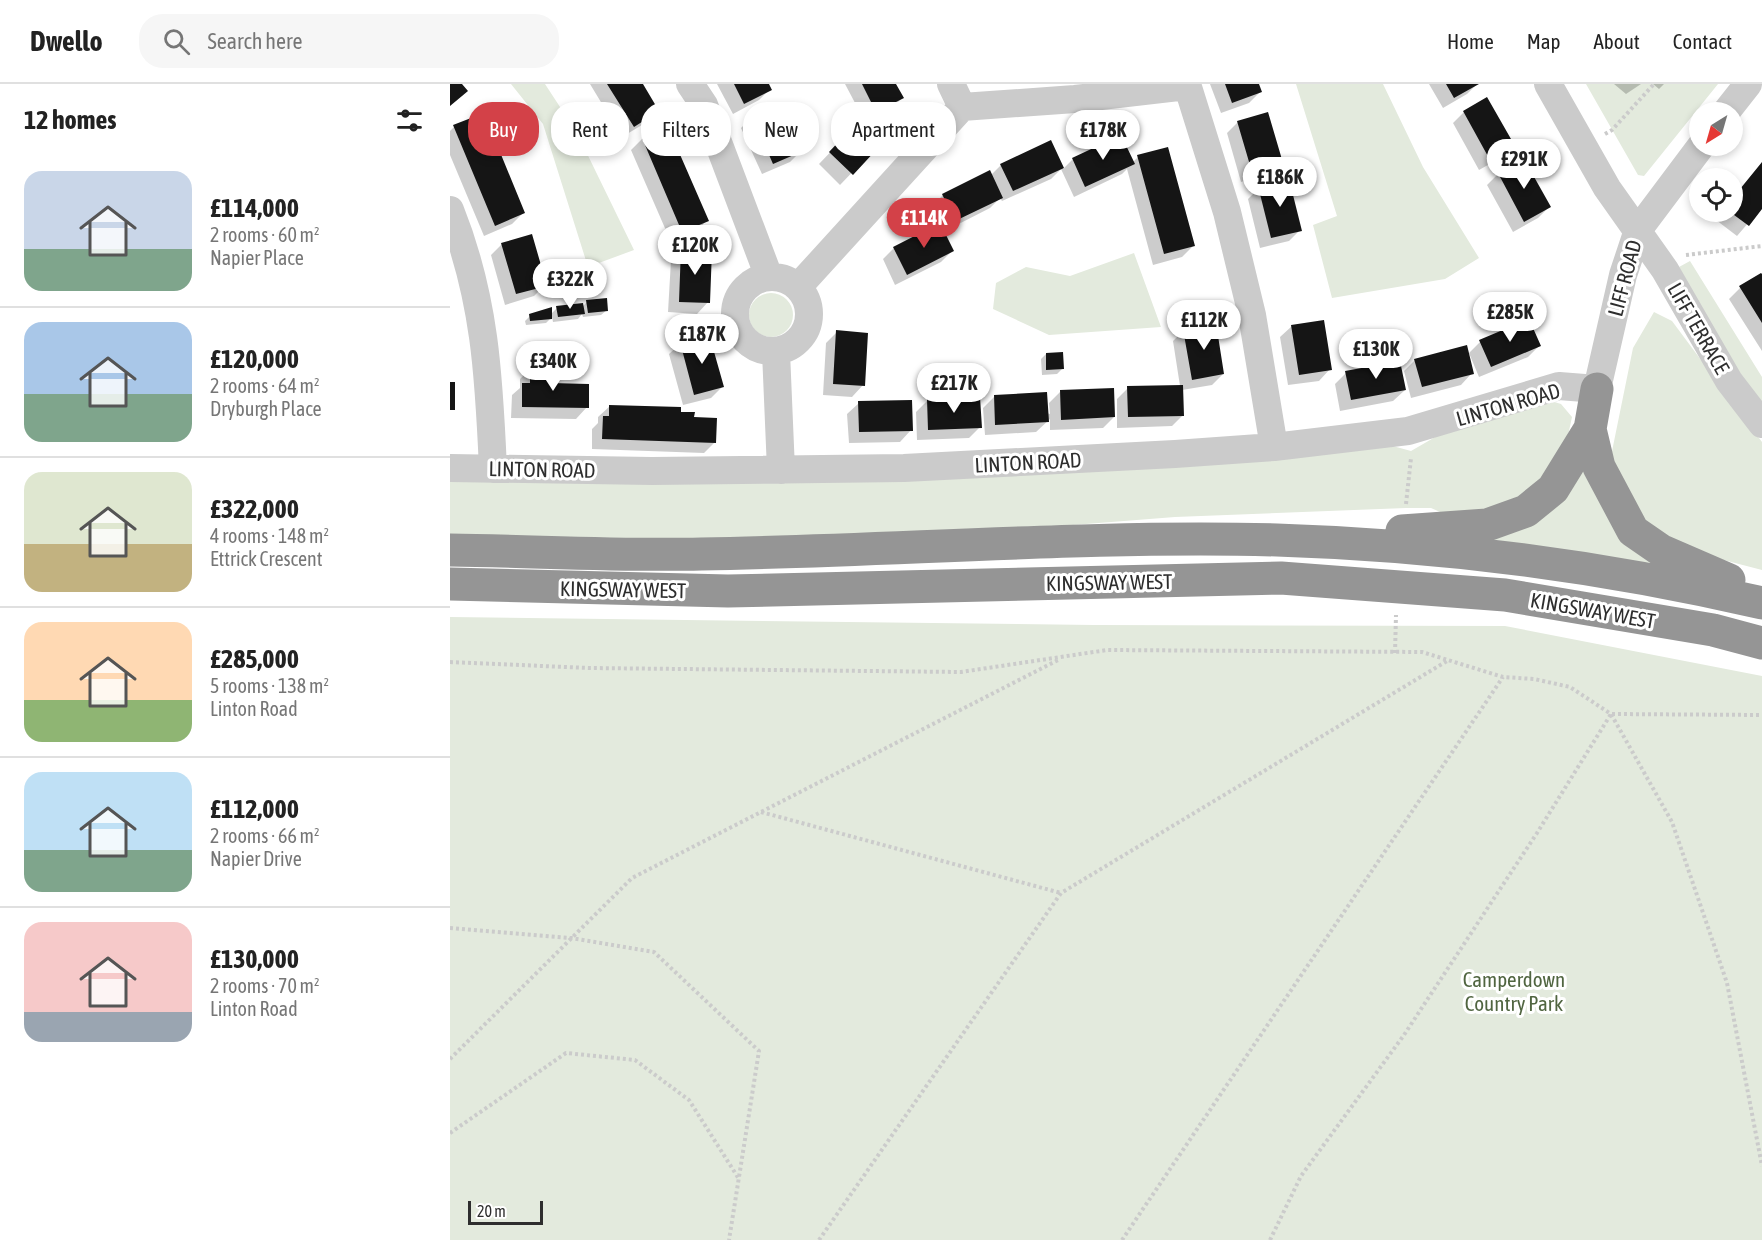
<!DOCTYPE html>
<html lang="en">
<head>
<meta charset="utf-8">
<style>
  :root { --surface:#fff; --page:#f6f6f6; --text:#222; --muted:#767676; --line:#e0e0e0; --accent:#d34148 }
  body { margin:0; font-family:"Asap Condensed",sans-serif; background:var(--page); color:var(--text); height:100vh; display:flex; flex-direction:column; font-size:22px; white-space:nowrap }
  * { box-sizing:border-box; margin:0 }
  p { font-size:20px; color:var(--muted) }
  .icon { flex:none; width:33px; height:33px; fill:none; stroke:currentColor; stroke-width:2; stroke-linecap:round; stroke-linejoin:round }
  .map { position:relative; flex:1; overflow:hidden }
  .drawer { display:flex; flex-direction:column; background:var(--surface); width:450px }
  .drawer>* { flex:none }
  .top-card { position:absolute; left:18px; top:18px; width:570px; height:54px; display:flex; gap:12px }
  .needle { width:39px; rotate:217deg }
  .controls { position:absolute; left:1239px; top:18px; display:grid; gap:12px }
  .controls a { display:grid; place-items:center; width:54px; height:54px; border-radius:50%; background:var(--surface); box-shadow:0 3px 9px #0003; font-size:30px }
  .scale { position:absolute; left:18px; bottom:15px; width:75px; box-sizing:border-box; padding-left:6px; border:3px solid #2e2e2e; border-top:0; font-size:16px; line-height:21px; white-space:nowrap; color:#2e2e2e; -webkit-text-stroke:4px #fff; paint-order:stroke }
  .price { position:absolute; translate:-50% -51px; padding:0 14px; border-radius:21px; background:#fff; color:#222; font-size:20px; line-height:39px; filter:drop-shadow(0 2px 3px #0008) }
  .price::after { content:''; position:absolute; left:50%; top:36px; width:18px; height:14px; margin-left:-9px; background:inherit; clip-path:polygon(0 0,100% 0,50% 100%) }
  .price.selected { background:var(--accent); color:#fff }
  ul { padding:0; list-style:none }
  li { display:flex; align-items:center; gap:18px; height:150px; padding:0 24px }
  li+li { border-top:2px solid var(--line) }
  li span { display:grid; place-items:center; flex:none; width:168px; height:120px; border-radius:18px; color:#555 }
  li>.icon { margin-inline-start:auto }
  span .icon { width:72px; height:72px; fill:#fffc; stroke-width:1 }
  li b { font-size:26px }
  h2 { display:flex; justify-content:space-between; align-items:center; height:72px; padding:0 24px; font-size:26px }
  .tag { padding:0 21px; border-radius:24px; background:var(--surface); box-shadow:0 3px 9px #0003; font-size:21px; line-height:54px }
  .tag.selected { background:var(--accent); color:#fff }
  header { display:flex; align-items:center; gap:36px; box-sizing:border-box; height:84px; padding:0 30px; background:var(--surface); border-bottom:2px solid var(--line) }
  header strong { font-size:28px }
  nav { display:flex; gap:33px; margin-inline-start:auto; font-size:21px }
  .search { width:420px; height:54px; background:var(--page); display:flex; align-items:center; gap:15px; box-sizing:border-box; padding:0 21px; border-radius:24px; color:var(--muted); font-size:22px }
  main { display:flex; flex:1; min-height:0 }
  .map>svg:first-child { display:block }
  .green { fill:#e3eadd }
  .shadow { fill:#0003 }
  .building { fill:#151515 }
  .lines { fill:none; stroke-linecap:round; stroke-linejoin:round }
  .path { stroke:#cbcbcb; stroke-width:4; stroke-dasharray:3 3; stroke-linecap:butt }
  .minor { stroke:#cbcbcb; stroke-width:28 }
  .highway { stroke:#959595; stroke-width:33 }
  .labels { text-anchor:middle; dominant-baseline:central; stroke-width:6; stroke-linejoin:round; paint-order:stroke }
  .street-label { font-size:21px; fill:#2e2e2e; stroke:#fff }
  .park-label { font-size:21px; fill:#506540; stroke:#fff }
</style>
</head>
<body>
<header>
<strong>Dwello</strong>
<div class="search"><svg class="icon" aria-label="search" viewBox="0 0 24 24"><circle cx="10" cy="10" r="6"/><path d="M15 15l6 6"/></svg>Search here</div>
<nav><a>Home</a><a>Map</a><a>About</a><a>Contact</a></nav>
</header>
<main>
<section class="drawer">
<h2>12 homes<svg class="icon" aria-label="filters" viewBox="0 0 24 24"><path d="M4 7h16M4 17h16"/><circle cx="9" cy="7" r="2"/><circle cx="15" cy="17" r="2"/></svg></h2>
<ul>
<li><span style="background:linear-gradient(#c9d6e8 65%,#7fa58c 0)"><svg class="icon" aria-label="home" viewBox="0 0 24 24"><path d="M3 11l9-7 9 7M6 9v11h12V9"/></svg></span><div><b>£114,000</b><p>2 rooms · 60 m²</p><p>Napier Place</p></div></li>
<li><span style="background:linear-gradient(#a9c7e8 60%,#7fa58c 0)"><svg class="icon" aria-label="home" viewBox="0 0 24 24"><path d="M3 11l9-7 9 7M6 9v11h12V9"/></svg></span><div><b>£120,000</b><p>2 rooms · 64 m²</p><p>Dryburgh Place</p></div></li>
<li><span style="background:linear-gradient(#dfe7d0 60%,#c2b280 0)"><svg class="icon" aria-label="home" viewBox="0 0 24 24"><path d="M3 11l9-7 9 7M6 9v11h12V9"/></svg></span><div><b>£322,000</b><p>4 rooms · 148 m²</p><p>Ettrick Crescent</p></div></li>
<li><span style="background:linear-gradient(#ffd9b3 65%,#8fb573 0)"><svg class="icon" aria-label="home" viewBox="0 0 24 24"><path d="M3 11l9-7 9 7M6 9v11h12V9"/></svg></span><div><b>£285,000</b><p>5 rooms · 138 m²</p><p>Linton Road</p></div></li>
<li><span style="background:linear-gradient(#bfe0f5 65%,#7fa58c 0)"><svg class="icon" aria-label="home" viewBox="0 0 24 24"><path d="M3 11l9-7 9 7M6 9v11h12V9"/></svg></span><div><b>£112,000</b><p>2 rooms · 66 m²</p><p>Napier Drive</p></div></li>
<li><span style="background:linear-gradient(#f6c9c9 75%,#9aa5b1 0)"><svg class="icon" aria-label="home" viewBox="0 0 24 24"><path d="M3 11l9-7 9 7M6 9v11h12V9"/></svg></span><div><b>£130,000</b><p>2 rooms · 70 m²</p><p>Linton Road</p></div></li>
</ul>
</section>
<div class="map">
<svg width="1312" height="1156" viewBox="0 0 1312 1156">
  <rect width="100%" height="100%" fill="#fff"/>
  <path class="green" d="M 61,0 L 95,0 L 127,49 L 184,166 L 138,183 L 93,40 Z
    M 846,0 L 933,0 L 973,83 L 1029,174 L 995,195 L 882,214 L 863,141 L 887,132 Z
    M 1136,0 L 1268,0 L 1194,92 L 1188,91 Z
    M 684,169 L 711,243 L 599,251 L 543,225 L 546,199 L 576,183 L 620,192 Z
    M 1240,177 L 1312,293 L 1312,324 L 1287,291 L 1229,183 Z
    M299 231a22 22 0 1 1 44 0a22 22 0 1 1-44 0Z
    M 1204,228 L 1222,237 L 1312,358 L 1312,486 L 1216,461 L 1191,440 L 1159,382 L 1183,264 Z
    M 1098,316 L 1111,320 L 1122,333 L 1113,375 L 1073,421 L 997,431 L 981,424 L 956,424 L 725,433 L 572,445 L 359,453 L 197,455 L 0,452 L 0,395 L 939,361 L 961,367 L 987,352 Z
    M 1130,379 L 1207,482 L 1038,455 Z
    M 0,533 L 644,541 L 1055,542 L 1312,592 L 1312,1156 L 0,1156 Z"/>
  <path class="shadow" d="M 140,0 L 191,0 L 208,27 L 197,38 L 172,53 Z
    M 267,0 L 317,0 L 320,5 L 309,16 L 283,30 Z
    M 395,0 L 445,0 L 452,14 L 441,25 L 419,36 L 436,53 L 390,101 L 369,80 L 413,34 Z
    M 760,0 L 807,0 L 810,8 L 799,19 L 771,29 Z
    M 979,0 L 1027,0 L 1017,10 L 993,24 Z
    M 1164,0 L 1191,0 L 1176,10 Z
    M 1203,0 L 1214,0 L 1209,5 Z
    M 330,21 L 351,67 L 340,78 L 312,90 L 291,44 L 302,33 Z
    M 1014,28 L 1063,62 L 1052,73 L 1029,86 L 1003,39 Z
    M 788,38 L 832,78 L 821,89 L 791,98 L 777,49 Z
    M 4,43 L 73,129 L 62,140 L 34,152 L 0,71 L 0,47 Z
    M 217,45 L 257,136 L 246,148 L 221,158 L 181,66 L 192,55 Z
    M 671,53 L 683,78 L 688,73 L 743,162 L 732,173 L 703,181 L 677,85 L 672,90 L 624,113 L 611,85 L 601,95 L 552,117 L 550,114 L 540,124 L 493,148 L 502,167 L 491,178 L 445,201 L 433,175 L 444,164 L 490,140 L 482,122 L 493,111 L 541,91 L 551,81 L 600,58 L 613,85 L 622,76 Z
    M 1073,77 L 1099,123 L 1088,134 L 1063,148 L 1037,101 L 1048,90 Z
    M 1312,79 L 1312,123 L 1287,152 L 1266,136 L 1272,128 L 1282,128 L 1282,114 Z
    M 809,104 L 850,146 L 839,157 L 810,164 L 798,115 Z
    M 52,160 L 95,201 L 84,212 L 55,221 L 41,171 Z
    M 232,165 L 258,218 L 247,230 L 218,228 L 221,176 Z
    M 1311,191 L 1312,193 L 1312,267 L 1279,215 L 1290,204 Z
    M 137,218 L 157,226 L 151,231 L 133,233 L 132,230 L 128,235 L 103,238 L 102,233 L 96,239 L 76,241 L 75,237 L 80,232 L 101,230 L 107,224 L 132,223 Z
    M 842,242 L 880,285 L 869,297 L 838,301 L 830,253 Z
    M 734,246 L 773,290 L 762,301 L 732,306 L 733,331 L 722,342 L 667,344 L 667,315 L 678,304 L 730,302 L 723,257 Z
    M 387,248 L 413,301 L 402,313 L 373,311 L 376,259 Z
    M 1030,258 L 1089,262 L 1078,273 L 1029,293 L 1019,269 Z
    M 231,259 L 272,303 L 261,314 L 233,321 L 219,270 Z
    M 596,270 L 612,285 L 607,290 L 592,291 L 591,275 Z
    M 965,276 L 1022,289 L 1011,301 L 961,314 L 954,287 Z
    M 81,284 L 99,301 L 137,323 L 126,335 L 61,334 L 62,311 L 70,304 L 70,295 Z
    M 896,289 L 955,306 L 943,317 L 890,327 L 885,300 Z
    M 610,308 L 664,333 L 653,344 L 600,346 L 600,335 L 586,348 L 535,351 L 533,324 L 544,313 L 600,330 L 599,319 Z
    M 477,317 L 530,343 L 519,354 L 467,356 L 466,328 Z
    M 409,319 L 461,346 L 450,358 L 399,359 L 397,330 Z
    M 160,322 L 230,329 L 243,335 L 265,358 L 254,369 L 142,365 L 142,345 L 148,339 L 148,333 Z"/>
  <path class="building" d="M 0,0 L 12,0 L 18,7 L 0,22 Z
    M 157,0 L 193,0 L 209,27 L 184,43 Z
    M 284,0 L 319,0 L 322,6 L 294,20 Z
    M 412,0 L 446,0 L 454,14 L 426,28 Z
    M 775,0 L 809,0 L 812,8 L 782,19 Z
    M 996,0 L 1029,0 L 1004,14 Z
    M 1037,13 L 1065,62 L 1040,76 L 1013,27 Z
    M 331,19 L 353,67 L 323,80 L 302,32 Z
    M 818,28 L 833,79 L 802,88 L 787,37 Z
    M 34,29 L 75,129 L 45,142 L 3,41 Z
    M 415,30 L 439,52 L 403,91 L 379,68 Z
    M 218,43 L 259,137 L 232,148 L 192,54 Z
    M 671,51 L 685,80 L 635,103 L 622,74 Z
    M 601,56 L 614,84 L 563,107 L 550,80 Z
    M 718,63 L 745,162 L 714,170 L 687,71 Z
    M 1074,75 L 1101,123 L 1074,138 L 1048,89 Z
    M 1312,78 L 1312,125 L 1299,142 L 1280,128 L 1282,128 L 1282,115 Z
    M 540,86 L 553,114 L 505,137 L 492,110 Z
    M 839,95 L 852,147 L 821,154 L 808,102 Z
    M 490,139 L 504,167 L 457,191 L 443,163 Z
    M 82,150 L 97,202 L 66,210 L 51,159 Z
    M 231,164 L 262,166 L 260,219 L 229,218 Z
    M 1311,189 L 1312,190 L 1312,239 L 1289,202 Z
    M 157,214 L 158,227 L 138,229 L 136,216 Z
    M 133,219 L 135,230 L 108,233 L 106,222 Z
    M 102,223 L 102,235 L 80,237 L 79,230 Z
    M 1079,235 L 1091,262 L 1041,283 L 1029,256 Z
    M 874,236 L 882,286 L 849,291 L 841,241 Z
    M 766,239 L 774,290 L 742,296 L 733,245 Z
    M 386,246 L 418,249 L 415,302 L 383,300 Z
    M 259,250 L 274,303 L 244,311 L 230,258 Z
    M 1017,261 L 1024,290 L 972,303 L 964,275 Z
    M 613,268 L 614,285 L 596,286 L 596,269 Z
    M 950,277 L 956,306 L 901,316 L 895,287 Z
    M 80,282 L 101,282 L 101,299 L 139,300 L 139,324 L 72,323 L 72,299 L 80,299 Z
    M 0,298 L 5,298 L 5,326 L 0,326 Z
    M 733,301 L 734,332 L 678,333 L 677,302 Z
    M 664,304 L 665,333 L 611,336 L 610,306 Z
    M 597,308 L 599,338 L 545,341 L 544,311 Z
    M 530,313 L 532,344 L 478,346 L 477,315 Z
    M 462,316 L 463,347 L 409,348 L 408,317 Z
    M 159,321 L 231,323 L 231,328 L 245,328 L 244,333 L 267,334 L 266,359 L 152,355 L 153,332 L 159,332 Z"/>
  <g class="lines">
    <path class="path" d="M 1155,50 L 1162,46 L 1204,0
      M 1236,171 L 1312,162
      M 956,420 L 961,374
      M 945,569 L 946,531
      M 0,578 L 139,584 L 511,588 L 657,566 L 972,568 L 1053,593 L 1084,595 L 1120,603 L 1161,630 L 1222,738 L 1277,899 L 1312,1082
      M 1162,630 L 1312,631
      M 311,728 L 611,809
      M 0,844 L 121,854 L 204,868 L 309,967 L 279,1156
      M 0,975 L 182,794 L 610,575
      M 0,1049 L 116,969 L 185,976 L 239,1016 L 289,1095
      M 369,1156 L 611,809 L 997,577
      M 672,1156 L 1053,593
      M 820,1156 L 851,1092 L 954,951 L 1087,749 L 1161,630"/>
    <path class="minor" d="M 240,0 L 254,21 L 319,193
      M 501,0 L 512,23
      M 737,0 L 777,128 L 802,231 L 824,363
      M 1098,0 L 1157,104 L 1215,186 L 1279,297 L 1312,340
      M 1276,28 L 1298,0
      M 0,126 C 35,213 39,293 43,385
      M285 230a37 37 0 1 1 74 0a37 37 0 1 1-74 0Z
      M 348,203 L 512,23 L 625,15 L 737,2
      M 326,268 L 331,386
      M 0,384 L 202,387 L 454,384 L 725,370 L 824,363 L 958,347 L 1109,302 L 1147,305 L 1173,191 L 1188,146 L 1251,62"/>
    <path class="highway" d="M 1140,345 L 1149,383 L 1183,447 L 1212,467 L 1279,496
      M 952,447 L 1037,441 L 1076,427 L 1103,405 L 1140,345 L 1147,305
      M 0,466 C 84,467 168,472 251,470 C 443,467 635,451 827,456 C 991,461 1153,482 1312,519
      M 0,500 L 278,507 L 831,494 L 1055,511 L 1263,546 L 1312,559"/>
  </g>
  <g class="labels">
    <g class="street-label">
      <text transform="translate(1174 194) rotate(-75)">LIFF ROAD</text>
      <text transform="translate(1249 244) rotate(60)">LIFF TERRACE</text>
      <text transform="translate(1058 320) rotate(-16)">LINTON ROAD</text>
      <text transform="translate(578 378) rotate(-3)">LINTON ROAD</text>
      <text transform="translate(92 385) rotate(1)">LINTON ROAD</text>
      <text transform="translate(659 498) rotate(-1)">KINGSWAY WEST</text>
      <text transform="translate(173 505) rotate(1)">KINGSWAY WEST</text>
      <text transform="translate(1143 526) rotate(10)">KINGSWAY WEST</text>
    </g>
    <g class="park-label">
      <text x="1064" y="895">Camperdown<tspan x="1064" dy="24">Country Park</tspan></text>
    </g>
  </g>
</svg>
<div class="controls">
<a><svg class="needle" viewBox="-14 -14 28 28"><path d="M0-13l5 13h-10z" fill="#e53935"/><path d="M0 13l5-13h-10z" fill="#767676"/></svg></a>
<a><svg class="icon" aria-label="locate" viewBox="0 0 24 24"><circle cx="12" cy="12" r="6"/><path d="M12 2v4M12 18v4M2 12h4M18 12h4"/></svg></a>
</div>
<div class="scale">20 m</div>
<b class="price" style="left:653px;top:77px">£178K</b>
<b class="price" style="left:1074px;top:106px">£291K</b>
<b class="price" style="left:830px;top:124px">£186K</b>
<b class="price selected" style="left:474px;top:165px">£114K</b>
<b class="price" style="left:245px;top:192px">£120K</b>
<b class="price" style="left:120px;top:226px">£322K</b>
<b class="price" style="left:1060px;top:259px">£285K</b>
<b class="price" style="left:754px;top:267px">£112K</b>
<b class="price" style="left:252px;top:281px">£187K</b>
<b class="price" style="left:926px;top:296px">£130K</b>
<b class="price" style="left:103px;top:308px">£340K</b>
<b class="price" style="left:504px;top:330px">£217K</b>
<div class="top-card">
<a class="tag selected">Buy</a>
<a class="tag">Rent</a>
<a class="tag">Filters</a>
<a class="tag">New</a>
<a class="tag">Apartment</a>
</div>
</div>
</main>
</body>
</html>
